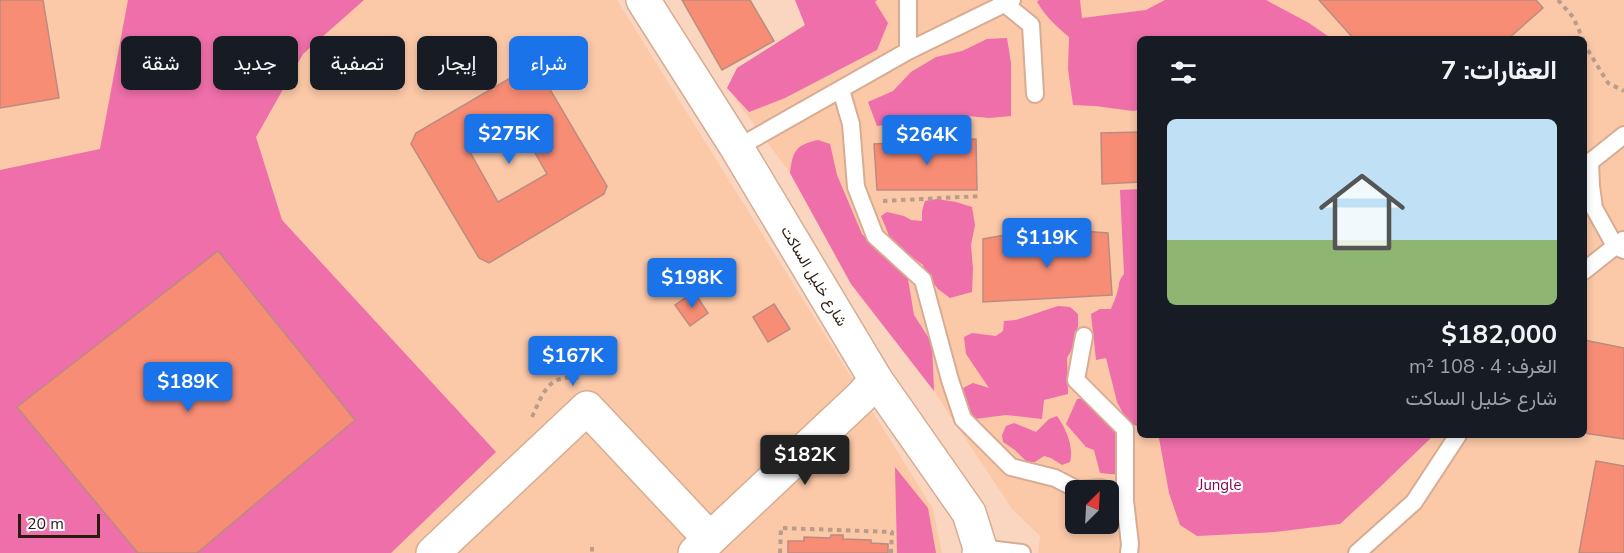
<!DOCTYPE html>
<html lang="ar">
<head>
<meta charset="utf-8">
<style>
  :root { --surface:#171b24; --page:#20242c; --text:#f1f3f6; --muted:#9ea1a6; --line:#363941; --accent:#1a73e8 }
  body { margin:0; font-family:"Nunito Sans",Vazirmatn,sans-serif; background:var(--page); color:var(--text); direction:rtl; height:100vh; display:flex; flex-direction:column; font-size:22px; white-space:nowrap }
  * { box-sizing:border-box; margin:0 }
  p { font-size:20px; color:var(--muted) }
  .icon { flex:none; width:33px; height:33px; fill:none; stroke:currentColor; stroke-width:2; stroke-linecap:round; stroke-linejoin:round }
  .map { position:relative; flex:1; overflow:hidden; direction:ltr }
  .details { position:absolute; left:1137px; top:36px; width:450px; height:402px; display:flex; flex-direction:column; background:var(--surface); border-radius:9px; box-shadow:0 3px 9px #0003; direction:rtl }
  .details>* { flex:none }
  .banner { position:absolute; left:18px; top:36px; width:570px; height:54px; direction:rtl; display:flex; gap:12px }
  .needle { width:39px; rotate:24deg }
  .tools { position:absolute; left:1065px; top:480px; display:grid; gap:12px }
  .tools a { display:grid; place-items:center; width:54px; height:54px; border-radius:9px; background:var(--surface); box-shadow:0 3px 9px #0003; font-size:30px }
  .scale { position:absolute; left:18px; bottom:15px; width:82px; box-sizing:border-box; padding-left:6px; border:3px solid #2a1b11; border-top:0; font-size:16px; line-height:21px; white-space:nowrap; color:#2a1b11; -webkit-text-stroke:4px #fff; paint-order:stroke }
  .price { position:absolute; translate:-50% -51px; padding:0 14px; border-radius:6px; background:var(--accent); color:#fff; font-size:20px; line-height:39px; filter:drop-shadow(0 2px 3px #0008) }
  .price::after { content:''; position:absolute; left:50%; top:36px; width:18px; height:14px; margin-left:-9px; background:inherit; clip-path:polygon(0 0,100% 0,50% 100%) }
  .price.on { background:#222; color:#fff }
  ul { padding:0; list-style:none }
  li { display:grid; align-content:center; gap:12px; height:318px; padding:0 30px }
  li+li { border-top:2px solid var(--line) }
  li span { display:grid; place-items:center; height:186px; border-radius:9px; color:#555 }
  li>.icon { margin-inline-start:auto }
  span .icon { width:108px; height:108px; fill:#fffc; stroke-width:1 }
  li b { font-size:26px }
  h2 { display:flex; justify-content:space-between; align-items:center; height:72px; padding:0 30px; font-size:26px }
  .chip { padding:0 21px; border-radius:9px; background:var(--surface); box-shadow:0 3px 9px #0003; font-size:21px; line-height:54px }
  .chip.on { background:var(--accent); color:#fff }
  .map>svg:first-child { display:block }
  .built { fill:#fbc8a8; fill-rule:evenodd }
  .forest { fill:#ee6faa }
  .building { fill:#f88d75; stroke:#bc8b80; stroke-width:1.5; fill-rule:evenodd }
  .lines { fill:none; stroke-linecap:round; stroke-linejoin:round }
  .lane-casing { stroke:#d7ac92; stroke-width:20 }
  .street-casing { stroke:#d7ac92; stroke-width:36 }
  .secondary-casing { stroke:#d7ac92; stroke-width:36 }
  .path { stroke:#ba9c8a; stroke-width:4; stroke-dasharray:4.5 4.5; stroke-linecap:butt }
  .lane { stroke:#fff; stroke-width:16 }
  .street { stroke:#fff; stroke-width:33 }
  .secondary { stroke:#fff; stroke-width:33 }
  .labels { text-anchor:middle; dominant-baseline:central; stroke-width:4.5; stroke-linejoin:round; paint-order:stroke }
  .street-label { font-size:15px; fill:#2a1b11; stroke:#fff }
  .park-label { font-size:15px; fill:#80064d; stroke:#fff }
</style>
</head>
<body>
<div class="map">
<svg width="1624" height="553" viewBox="0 0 1624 553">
  <rect width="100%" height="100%" fill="#fad6c0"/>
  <path class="built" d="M 0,0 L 617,0 L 933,509 L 942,553 L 0,553 Z
    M 795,0 L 1624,0 L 1624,553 L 1038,553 L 1040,536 L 1012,509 L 934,391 L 851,284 L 790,173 L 727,88 L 746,62 L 805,25 ZM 1140,39 L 1584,39 L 1584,435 L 1140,435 ZM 1076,490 L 1108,490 L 1108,524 L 1076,524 Z"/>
  <path class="forest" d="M 128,0 L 364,0 L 303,54 L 256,137 L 282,220 L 496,452 L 391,553 L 0,553 L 0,170 L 100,149 Z
    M 795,0 L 877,0 L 875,2 L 888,23 L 877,50 L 785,98 L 749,112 L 727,88 L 737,68 L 805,25 Z
    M 1039,0 L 1080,0 L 1082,18 L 1146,10 L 1165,0 L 1266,0 L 1309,23 L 1332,39 L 1140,39 L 1140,110 L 1133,111 L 1095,106 L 1073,105 L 1068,69 L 1069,37 C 1056,26 1046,17 1037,2 Z
    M 1007,38 L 1011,63 L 1011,116 L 989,118 L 958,115 L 877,126 L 868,102 L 893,91 L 911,72 L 936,57 L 962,51 L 987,39 Z
    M 818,140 L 830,144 L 837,175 L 862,234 L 908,279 L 914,315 L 932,343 L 934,391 L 851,284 L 790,173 C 793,151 795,145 818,140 Z
    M 1140,189 L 1140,428 L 1127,421 L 1117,402 L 1106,358 L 1096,360 L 1091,314 L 1100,309 L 1111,309 C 1113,303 1116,298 1117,293 C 1120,284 1117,283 1124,274 L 1120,190 Z
    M 937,199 L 956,202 L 972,207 L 975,225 L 971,245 L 973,269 L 972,292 L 950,298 L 938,289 L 926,274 L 923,265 L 892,243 L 881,216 L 887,212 L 904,216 L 911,220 L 922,221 L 922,211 L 925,201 Z
    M 1058,306 L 1070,307 L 1078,314 L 1078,326 L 1073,347 L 1067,358 L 1068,394 L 1044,400 L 1042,419 L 1006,415 L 975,419 L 964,401 L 961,389 L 973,383 L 989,388 L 966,354 L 964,337 L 972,333 L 996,336 L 1003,331 L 1004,321 L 1016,320 Z
    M 1095,397 L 1115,410 L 1122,475 L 1100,473 L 1094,450 L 1086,447 L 1066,424 L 1077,399 Z
    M 1057,416 C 1066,428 1074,447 1070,462 L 1062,465 L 1051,458 L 1044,456 L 1035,462 L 1027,462 L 1015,450 L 1003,442 L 1002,435 L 1006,426 L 1014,423 L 1036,432 L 1049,419 Z
    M 1153,435 L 1434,435 L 1380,487 L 1340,524 L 1275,532 L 1197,536 L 1180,525 L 1169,493 L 1159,438 Z
    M 895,467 L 928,508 L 936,553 L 897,553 Z"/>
  <path class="building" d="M 0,0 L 43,0 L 59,98 L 0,108 Z
    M 682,0 L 750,0 L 774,41 L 722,70 Z
    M 1319,0 L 1536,0 L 1543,8 L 1508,39 L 1354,39 Z
    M 531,66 L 538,69 L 607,186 L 604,194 L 489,263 L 479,258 L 411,144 L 416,133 ZM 519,125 L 547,174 L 498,202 L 470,152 Z
    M 1140,132 L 1140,182 L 1102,184 L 1101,133 Z
    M 976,139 L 977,190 L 877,190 L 874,144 Z
    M 1081,231 L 1108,233 L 1112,295 L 983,302 L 983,239 L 1006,235 L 1006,243 L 1080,241 Z
    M 218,251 L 355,420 L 197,553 L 138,553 L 17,407 Z
    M 694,292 L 708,313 L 690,326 L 675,305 Z
    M 774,304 L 790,329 L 768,342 L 753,317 Z
    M 1584,340 L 1624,348 L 1624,439 L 1584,433 Z
    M 1596,461 L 1624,466 L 1624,553 L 1579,553 Z
    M 831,535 L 843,535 L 843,539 L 871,540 L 871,543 L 888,544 L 888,553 L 788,553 L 788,541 L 804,541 L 804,537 L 830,538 Z"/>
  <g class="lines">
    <g class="lane-casing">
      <path id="lane" d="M 1005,4 L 1031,25 L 1035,94
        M 908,51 L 908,0
        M 841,90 L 851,124 L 856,187 L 875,236 L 923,280 L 950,380 L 963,419 L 1011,467 L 1055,478 L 1078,490 L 1101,488 L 1106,490
        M 1624,135 L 1590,162 L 1591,186 L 1594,208 L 1615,246 L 1624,250
        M 737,148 L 908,51 L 1012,0
        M 1584,271 L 1623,240
        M 1084,336 L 1076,380 L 1125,429 L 1125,501
        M 1117,496 L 1125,501 L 1130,544 L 1129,553
        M 980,548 L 1022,553
        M 1357,553 L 1414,502 L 1458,435"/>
    </g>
    <g class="street-casing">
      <path id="street" d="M 433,553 L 587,408 L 710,539
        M 695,553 L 862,396 L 876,380"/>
    </g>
    <g class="secondary-casing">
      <path id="secondary" d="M 643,0 L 737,148 L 876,380 L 969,513 L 980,548 L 979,553"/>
    </g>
    <path class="path" d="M 1558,0 L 1573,17 L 1583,39
      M 1584,42 L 1589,52 L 1608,83 L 1624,91
      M 883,201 L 981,196
      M 532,417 C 544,391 548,374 581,378
      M 592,547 L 592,553
      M 780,553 L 781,528 L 892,532 L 891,553"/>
    <use href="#lane" class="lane"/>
    <use href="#street" class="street"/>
    <use href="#secondary" class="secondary"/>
  </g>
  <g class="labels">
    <g class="street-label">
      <text transform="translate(814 276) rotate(59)">شارع خليل الساكت</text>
    </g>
    <g class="park-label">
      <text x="1220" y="485">Jungle</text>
    </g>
  </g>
</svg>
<div class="tools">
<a><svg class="needle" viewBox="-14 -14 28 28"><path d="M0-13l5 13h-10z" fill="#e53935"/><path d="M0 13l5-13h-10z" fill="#9ea1a6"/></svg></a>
</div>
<div class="scale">20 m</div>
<b class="price" style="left:509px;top:165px">$275K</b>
<b class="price" style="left:927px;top:166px">$264K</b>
<b class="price" style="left:1047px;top:269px">$119K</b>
<b class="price" style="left:692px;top:309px">$198K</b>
<b class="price" style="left:573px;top:387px">$167K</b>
<b class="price" style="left:188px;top:413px">$189K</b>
<b class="price on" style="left:805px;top:486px">$182K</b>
<div class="banner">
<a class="chip on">شراء</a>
<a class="chip">إيجار</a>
<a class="chip">تصفية</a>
<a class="chip">جديد</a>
<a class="chip">شقة</a>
</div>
<section class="details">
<h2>العقارات: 7<svg class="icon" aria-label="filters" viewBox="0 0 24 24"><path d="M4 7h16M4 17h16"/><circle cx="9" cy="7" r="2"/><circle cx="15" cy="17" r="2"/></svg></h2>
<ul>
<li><span style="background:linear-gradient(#bfe0f5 65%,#8fb573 0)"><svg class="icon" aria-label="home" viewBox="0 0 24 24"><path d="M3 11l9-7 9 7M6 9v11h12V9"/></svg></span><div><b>$182,000</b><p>الغرف: 4 · 108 m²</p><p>شارع خليل الساكت</p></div></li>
</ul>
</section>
</div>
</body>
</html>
